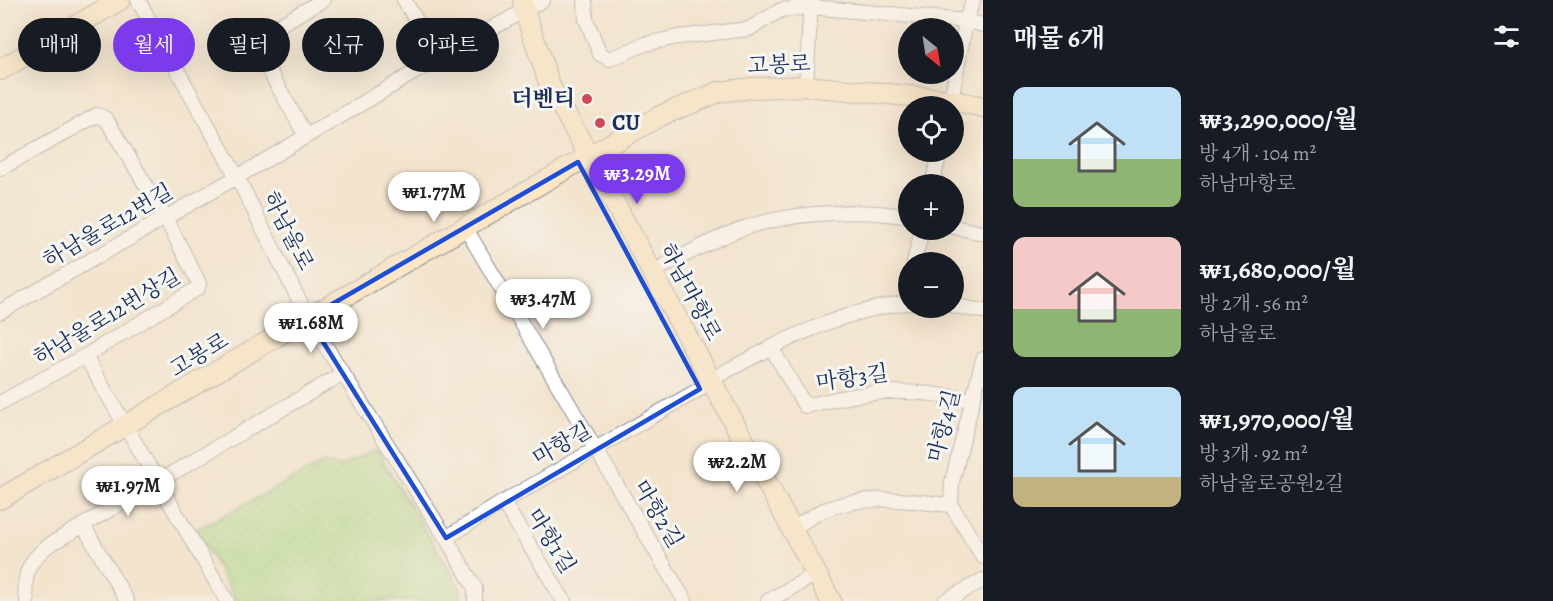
<!DOCTYPE html>
<html lang="ko">
<head>
<meta charset="utf-8">
<style>
  :root { --surface:#171b24; --page:#242831; --text:#f1f3f6; --muted:#9ea1a6; --accent:#7c3aed }
  body { margin:0; font-family:Alegreya,"Noto Serif KR",serif; background:var(--page); color:var(--text); height:100vh; display:flex; flex-direction:column; font-size:22px; white-space:nowrap }
  * { box-sizing:border-box; margin:0 }
  p { font-size:20px; color:var(--muted) }
  .icon { flex:none; width:33px; height:33px; fill:none; stroke:currentColor; stroke-width:2; stroke-linecap:round; stroke-linejoin:round }
  .map { position:relative; flex:1; overflow:hidden }
  .details { display:flex; flex-direction:column; background:var(--surface); width:570px }
  .details>* { flex:none }
  .guide { position:absolute; left:18px; top:18px; width:570px; height:54px; display:flex; gap:12px }
  .needle { width:39px; rotate:150deg }
  .controls { position:absolute; left:898px; top:18px; display:grid; gap:12px }
  .controls a { display:grid; place-items:center; width:66px; height:66px; border-radius:50%; background:var(--surface); box-shadow:0 6px 24px #0002; font-size:30px }
  .price { position:absolute; translate:-50% -51px; padding:0 14px; border-radius:21px; background:#fff; color:#222; font-size:20px; line-height:39px; filter:drop-shadow(0 2px 3px #0008) }
  .price::after { content:''; position:absolute; left:50%; top:36px; width:18px; height:14px; margin-left:-9px; background:inherit; clip-path:polygon(0 0,100% 0,50% 100%) }
  .price.selected { background:var(--accent); color:#fff }
  ul { padding:0; list-style:none }
  li { display:flex; align-items:center; gap:18px; height:150px; padding:0 30px }
  li span { display:grid; place-items:center; flex:none; width:168px; height:120px; border-radius:12px; color:#555 }
  li>.icon { margin-inline-start:auto }
  span .icon { width:72px; height:72px; fill:#fffc; stroke-width:1 }
  li b { font-size:26px }
  h2 { display:flex; justify-content:space-between; align-items:center; height:72px; padding:0 30px; font-size:26px }
  .pill { padding:0 21px; border-radius:27px; background:var(--surface); box-shadow:0 6px 24px #0002; font-size:21px; line-height:54px }
  .pill.selected { background:var(--accent); color:#fff }
  main { display:flex; flex:1; min-height:0 }
  .map>svg:first-child { display:block }
  .grass { fill:url(#grass-dots); stroke:#608474; stroke-width:1.5 }
  .lines { fill:none; stroke-linecap:round; stroke-linejoin:round }
  .street-casing { stroke:#878a96; stroke-width:16 }
  .secondary-casing { stroke:#878a96; stroke-width:22 }
  .street { stroke:#fff; stroke-width:14 }
  .secondary { stroke:#fce6c4; stroke-width:20 }
  .marked { fill:none; stroke:#1d4ed8; stroke-width:4.5; stroke-linejoin:round }
  .poi-dot { fill:#d1495b; stroke:#f6f6f2; stroke-width:2 }
  .labels { text-anchor:middle; dominant-baseline:central; stroke-width:6; stroke-linejoin:round; paint-order:stroke }
  .street-label { font-size:22px; fill:#1b2f5e; stroke:#f6f6f2 }
  .poi-label { font-size:22px; font-weight:bold; fill:#1b2f5e; stroke:#f6f6f2; text-anchor:end }
</style>
</head>
<body>
<main>
<div class="map">
<svg width="983" height="601" viewBox="0 0 983 601">
  <defs>
    <pattern id="grass-dots" width="8" height="8" patternUnits="userSpaceOnUse" patternTransform="scale(1.5)"><rect width="8" height="8" fill="#a6da89"/><path d="M2 2h.1M6 6h.1" fill="none" stroke="#8ebb79" stroke-width="1.8" stroke-linecap="round"/></pattern>
  </defs>
  <rect width="100%" height="100%" fill="#f6f6f2"/>
  <filter id="ink" filterUnits="userSpaceOnUse"><feTurbulence type="fractalNoise" baseFrequency=".0167" numOctaves="2"/><feDisplacementMap in="SourceGraphic" scale="12" xChannelSelector="R" yChannelSelector="G"/><feConvolveMatrix kernelMatrix="1 2 1 2 8 2 1 2 1" color-interpolation-filters="sRGB"/></filter>
  <filter id="wash" filterUnits="userSpaceOnUse"><feTurbulence type="fractalNoise" baseFrequency=".008" numOctaves="4" result="noise"/><feDisplacementMap in="SourceGraphic" scale="24" xChannelSelector="R" yChannelSelector="G"/><feGaussianBlur stdDeviation="1.35" result="paint"/><feColorMatrix in="noise" values="0 0 0 0 0 0 0 0 0 0 0 0 0 0 0 0 0 1.4 0 .05"/><feComposite in="paint" operator="in"/></filter>
  <g filter="url(#wash)">
    <rect width="100%" height="100%" fill="#f3e4ce"/>
    <path class="grass" d="M 376,450 L 460,587 L 461,601 L 237,601 L 196,530 L 325,462 L 339,467 Z"/>
  </g>
  <g filter="url(#ink)">
    <g class="lines">
      <g class="street-casing">
        <path id="street" d="M 138,0 L 237,177 L 308,318 L 446,538 L 475,588 L 475,601
          M 404,0 L 439,58
          M 585,0 L 586,19 L 600,54 L 610,59 L 645,44 L 678,37 L 749,29 L 781,10 L 810,7 L 966,21 L 983,25
          M 806,86 L 811,1
          M 950,106 L 966,21 L 973,0
          M 306,136 L 260,55 L 258,44 L 264,34 L 323,0
          M 0,169 L 97,115 L 106,119 L 165,217 L 199,283 L 198,288 L 85,356 L 0,403
          M 932,184 L 940,152
          M 465,227 L 685,601
          M 954,227 L 983,233
          M 914,262 L 922,230
          M 652,272 C 678,259 704,244 731,233 C 778,213 859,207 909,217
          M 906,302 L 909,287
          M 954,306 L 983,311
          M 0,312 L 237,177 L 439,58 L 543,0
          M 771,347 L 805,406 C 832,400 860,393 888,392 C 917,391 944,395 972,400
          M 85,356 L 227,601
          M 983,359 L 952,482 L 951,505 L 983,557
          M 710,380 C 764,351 816,321 877,308 C 887,306 898,303 909,303
          M 503,502 L 564,601
          M 83,525 L 127,601
          M 791,530 C 802,523 813,515 824,510 C 867,493 906,501 951,505
          M 446,538 L 503,502 L 700,389
          M 27,601 C 22,575 28,561 49,545 L 342,374
          M 768,601 L 807,579
          M 945,601 L 983,580"/>
      </g>
      <g class="secondary-casing">
        <path id="secondary" d="M 523,0 L 524,9 L 550,86 L 589,156 L 831,601
          M 0,70 L 120,0
          M 589,156 L 660,116 L 719,92 L 752,88 L 806,86 L 951,100 L 983,107
          M 0,499 L 308,318 L 578,162"/>
      </g>
      <use href="#street" class="street"/>
      <use href="#secondary" class="secondary"/>
    </g>
  </g>
  <path d="M0 0H983V601H0ZM 578,162 L 700,389 L 446,538 L 308,318 Z" fill="#f3e4ce" fill-opacity=".55" fill-rule="evenodd"/>
  <path class="marked" d="M 578,162 L 700,389 L 446,538 L 308,318 Z"/>
  <g class="poi-dot">
    <circle cx="587" cy="99" r="6"/>
    <circle cx="600" cy="123" r="6"/>
  </g>
  <g class="labels">
    <g class="street-label">
      <text transform="translate(779 65) rotate(-2)">고봉로</text>
      <text transform="translate(108 226) rotate(-30)">하남울로12번길</text>
      <text transform="translate(288 231) rotate(63)">하남울로</text>
      <text transform="translate(690 292) rotate(62)">하남마항로</text>
      <text transform="translate(107 317) rotate(-31)">하남울로12번상길</text>
      <text transform="translate(199 355) rotate(-31)">고봉로</text>
      <text transform="translate(852 378) rotate(-8)">마항3길</text>
      <text transform="translate(944 426) rotate(-76)">마항4길</text>
      <text transform="translate(562 444) rotate(-30)">마항길</text>
      <text transform="translate(658 514) rotate(59)">마항2길</text>
      <text transform="translate(551 541) rotate(58)">마항1길</text>
    </g>
    <g class="poi-label">
      <text x="575" y="99">더벤티</text>
      <text x="612" y="123" text-anchor="start">CU</text>
    </g>
  </g>
</svg>
<div class="controls">
<a><svg class="needle" viewBox="-14 -14 28 28"><path d="M0-13l5 13h-10z" fill="#e53935"/><path d="M0 13l5-13h-10z" fill="#9ea1a6"/></svg></a>
<a><svg class="icon" aria-label="locate" viewBox="0 0 24 24"><circle cx="12" cy="12" r="6"/><path d="M12 2v4M12 18v4M2 12h4M18 12h4"/></svg></a>
<a>+</a>
<a>−</a>
</div>
<b class="price selected" style="left:637px;top:205px">₩3.29M</b>
<b class="price" style="left:434px;top:223px">₩1.77M</b>
<b class="price" style="left:543px;top:330px">₩3.47M</b>
<b class="price" style="left:311px;top:354px">₩1.68M</b>
<b class="price" style="left:737px;top:493px">₩2.2M</b>
<b class="price" style="left:128px;top:517px">₩1.97M</b>
<div class="guide">
<a class="pill">매매</a>
<a class="pill selected">월세</a>
<a class="pill">필터</a>
<a class="pill">신규</a>
<a class="pill">아파트</a>
</div>
</div>
<section class="details">
<h2>매물 6개<svg class="icon" aria-label="filters" viewBox="0 0 24 24"><path d="M4 7h16M4 17h16"/><circle cx="9" cy="7" r="2"/><circle cx="15" cy="17" r="2"/></svg></h2>
<ul>
<li><span style="background:linear-gradient(#bfe0f5 60%,#8fb573 0)"><svg class="icon" aria-label="home" viewBox="0 0 24 24"><path d="M3 11l9-7 9 7M6 9v11h12V9"/></svg></span><div><b>₩3,290,000/월</b><p>방 4개 · 104 m²</p><p>하남마항로</p></div></li>
<li><span style="background:linear-gradient(#f6c9c9 60%,#8fb573 0)"><svg class="icon" aria-label="home" viewBox="0 0 24 24"><path d="M3 11l9-7 9 7M6 9v11h12V9"/></svg></span><div><b>₩1,680,000/월</b><p>방 2개 · 56 m²</p><p>하남울로</p></div></li>
<li><span style="background:linear-gradient(#bfe0f5 75%,#c2b280 0)"><svg class="icon" aria-label="home" viewBox="0 0 24 24"><path d="M3 11l9-7 9 7M6 9v11h12V9"/></svg></span><div><b>₩1,970,000/월</b><p>방 3개 · 92 m²</p><p>하남울로공원2길</p></div></li>
</ul>
</section>
</main>
</body>
</html>
